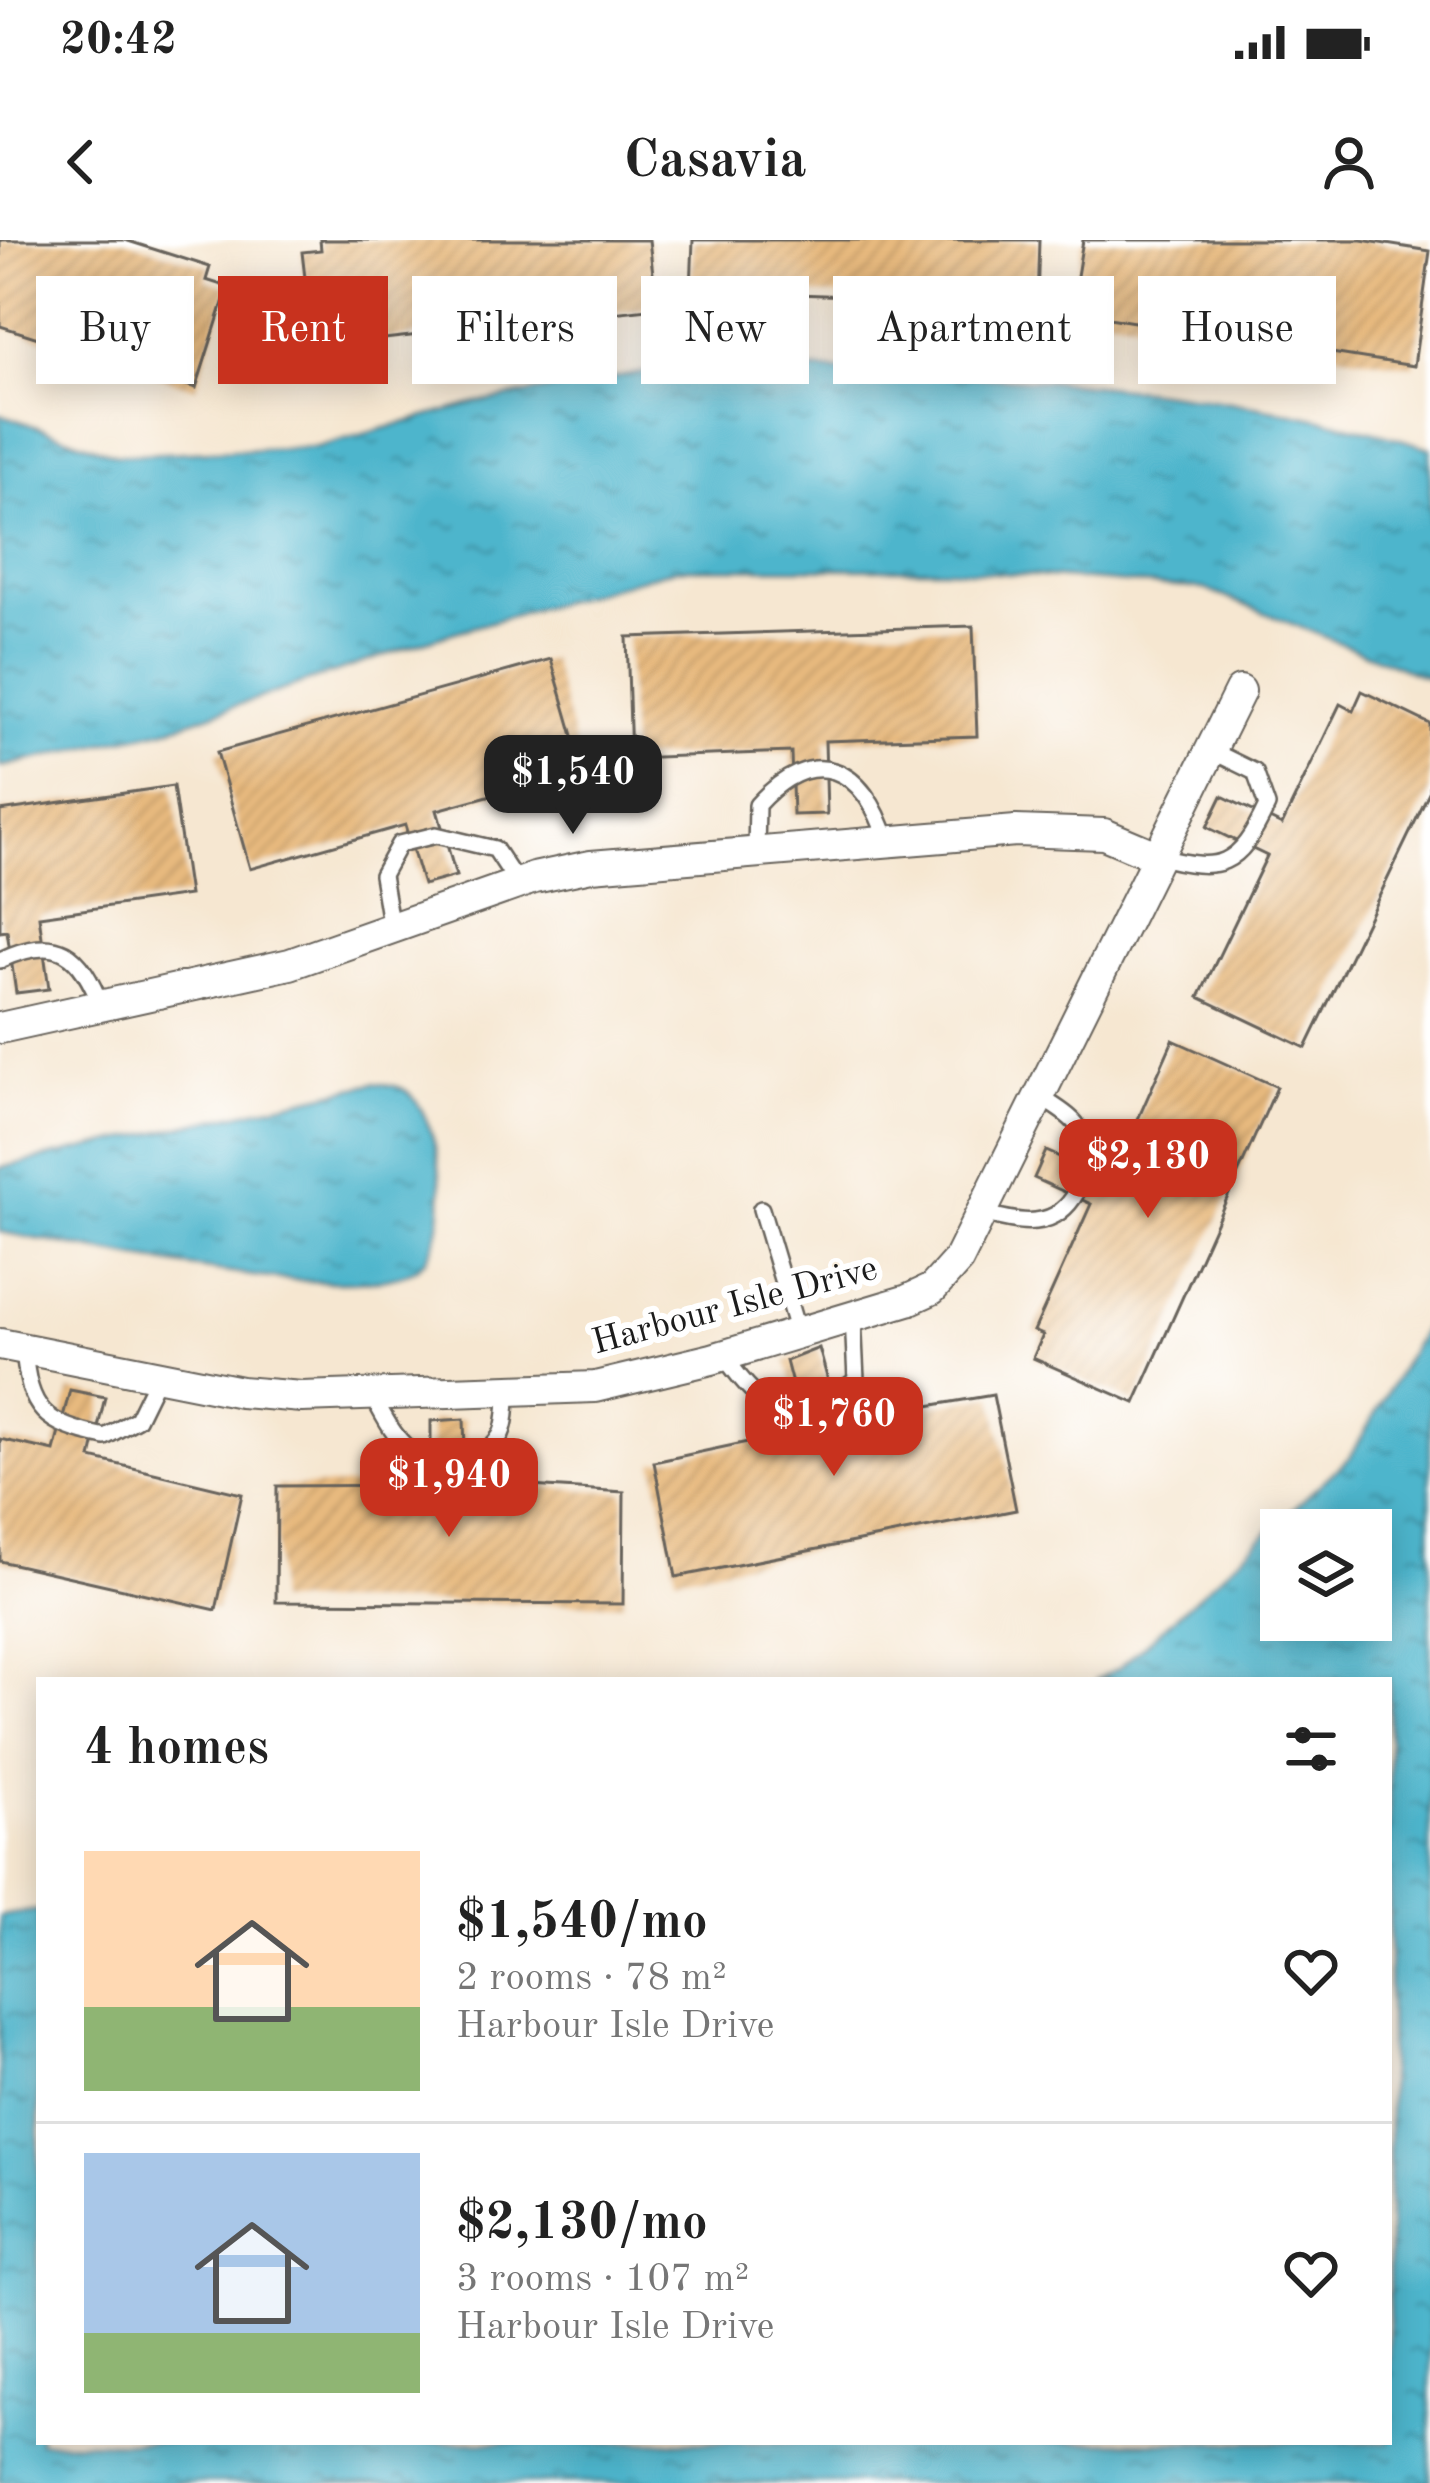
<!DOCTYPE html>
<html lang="en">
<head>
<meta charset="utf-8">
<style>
  :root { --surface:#fff; --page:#f2f2f2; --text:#222; --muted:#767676; --line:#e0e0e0; --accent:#c8321e }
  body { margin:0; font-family:"Old Standard TT",serif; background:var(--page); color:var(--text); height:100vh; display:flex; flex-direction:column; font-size:45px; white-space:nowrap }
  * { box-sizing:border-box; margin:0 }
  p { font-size:39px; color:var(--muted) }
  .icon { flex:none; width:66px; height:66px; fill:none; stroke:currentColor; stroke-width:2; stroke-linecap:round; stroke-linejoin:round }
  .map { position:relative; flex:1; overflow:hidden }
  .panel { position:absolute; left:36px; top:1437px; width:1356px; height:768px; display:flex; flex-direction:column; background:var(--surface); border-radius:0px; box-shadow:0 6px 30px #0003 }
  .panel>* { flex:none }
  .top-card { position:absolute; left:36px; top:36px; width:1359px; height:108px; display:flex; gap:24px }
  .fabs { position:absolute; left:1260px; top:1269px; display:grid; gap:24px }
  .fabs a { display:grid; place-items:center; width:132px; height:132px; border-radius:0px; background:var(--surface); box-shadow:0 6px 30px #0003; font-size:60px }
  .price { position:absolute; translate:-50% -102px; padding:0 27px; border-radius:24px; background:var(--accent); color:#fff; font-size:39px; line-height:78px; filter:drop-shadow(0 3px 6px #0008) }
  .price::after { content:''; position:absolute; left:50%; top:72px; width:36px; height:27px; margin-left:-18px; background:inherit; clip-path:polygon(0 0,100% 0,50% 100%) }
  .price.current { background:#222; color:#fff }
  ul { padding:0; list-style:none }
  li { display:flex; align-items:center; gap:36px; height:300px; padding:0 48px }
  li+li { border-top:3px solid var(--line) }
  li span { display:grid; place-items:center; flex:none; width:336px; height:240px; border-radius:0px; color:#555 }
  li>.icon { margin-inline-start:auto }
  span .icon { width:144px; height:144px; fill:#fffc; stroke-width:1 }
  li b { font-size:51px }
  h2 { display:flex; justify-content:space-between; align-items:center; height:144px; padding:0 48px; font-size:51px }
  .pill { padding:0 42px; border-radius:0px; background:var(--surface); box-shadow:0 6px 30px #0003; font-size:42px; line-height:108px }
  .pill.current { background:var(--accent); color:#fff }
  .status { display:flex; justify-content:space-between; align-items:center; height:84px; padding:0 60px; background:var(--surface); direction:ltr }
  .status svg { height:33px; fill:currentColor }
  header { display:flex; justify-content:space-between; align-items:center; height:156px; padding:0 48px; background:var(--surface); font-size:54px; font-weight:600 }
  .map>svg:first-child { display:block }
  .water { fill:url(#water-ripples); stroke:#346874; stroke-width:3; fill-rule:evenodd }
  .building { fill:url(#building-hatch) }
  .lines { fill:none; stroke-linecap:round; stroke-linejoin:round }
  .lane-casing { stroke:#68635b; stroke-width:20 }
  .street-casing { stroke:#68635b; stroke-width:34 }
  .lane { stroke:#fff; stroke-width:15 }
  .street { stroke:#fff; stroke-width:30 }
  .labels { text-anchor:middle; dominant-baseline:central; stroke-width:12; stroke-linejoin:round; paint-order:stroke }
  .street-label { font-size:36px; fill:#1c1c1c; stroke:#fff }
</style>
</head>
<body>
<div class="status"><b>20:42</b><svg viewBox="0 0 49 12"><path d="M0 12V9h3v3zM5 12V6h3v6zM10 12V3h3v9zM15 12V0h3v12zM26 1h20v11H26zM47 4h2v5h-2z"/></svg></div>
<header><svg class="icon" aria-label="back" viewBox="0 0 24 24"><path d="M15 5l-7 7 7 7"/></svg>Casavia<svg class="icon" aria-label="person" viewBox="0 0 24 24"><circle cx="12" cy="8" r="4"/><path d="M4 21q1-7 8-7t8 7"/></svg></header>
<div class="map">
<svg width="1430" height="2243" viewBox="0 0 1430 2243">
  <defs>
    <pattern id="water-ripples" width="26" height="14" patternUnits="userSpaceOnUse" patternTransform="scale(3)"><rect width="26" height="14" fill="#4db5cc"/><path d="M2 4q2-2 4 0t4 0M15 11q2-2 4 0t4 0" fill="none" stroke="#3f92a5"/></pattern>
    <pattern id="building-hatch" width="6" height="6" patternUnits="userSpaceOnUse" patternTransform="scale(3)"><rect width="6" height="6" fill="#e7b97e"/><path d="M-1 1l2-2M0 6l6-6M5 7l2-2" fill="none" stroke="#c69e6c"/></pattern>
  </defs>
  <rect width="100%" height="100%" fill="#fff"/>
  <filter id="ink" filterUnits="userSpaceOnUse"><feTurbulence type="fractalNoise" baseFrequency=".00833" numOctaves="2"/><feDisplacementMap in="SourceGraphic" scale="24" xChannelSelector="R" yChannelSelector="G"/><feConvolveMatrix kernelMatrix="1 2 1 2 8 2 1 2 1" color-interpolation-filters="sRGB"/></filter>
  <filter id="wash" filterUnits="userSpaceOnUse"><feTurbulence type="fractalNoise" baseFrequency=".004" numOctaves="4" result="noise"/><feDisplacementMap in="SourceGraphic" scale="48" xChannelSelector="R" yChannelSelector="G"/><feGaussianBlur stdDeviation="2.7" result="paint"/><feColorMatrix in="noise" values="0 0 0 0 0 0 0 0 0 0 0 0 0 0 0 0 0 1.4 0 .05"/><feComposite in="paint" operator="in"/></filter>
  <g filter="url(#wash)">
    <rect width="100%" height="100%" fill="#f6e7d1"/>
    <path class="water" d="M 685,125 C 933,135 1192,133 1430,208 L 1430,439 L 1205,349 L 946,329 L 678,328 L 445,395 L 167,489 L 0,527 L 0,174 L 117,215 L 317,207 L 476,163 Z
      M 374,843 C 385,845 399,845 408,852 C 442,882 459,1000 415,1029 C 353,1069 80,1006 0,992 L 0,928 Z
      M 1430,1077 L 1430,2243 L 0,2243 L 0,1676 L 39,1670 L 39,2202 L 1389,2202 L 1389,1440 L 1095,1440 L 1119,1428 L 1351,1216 ZM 1371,1290 L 1371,1380 L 1281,1380 L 1281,1290 Z"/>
    <g id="blocks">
      <path class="building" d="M 0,0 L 125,0 L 210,27 L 206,40 L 228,47 L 196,148 L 0,86 Z
        M 320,0 L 649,0 L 657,68 L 313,107 L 302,12 L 321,10 Z
        M 693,0 L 1039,0 L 1037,63 L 691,50 Z
        M 1083,0 L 1361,0 L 1430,11 L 1414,126 L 1071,72 Z
        M 973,386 L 977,496 L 825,501 L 827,574 L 793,575 L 791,512 L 631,518 L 627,397 Z
        M 551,419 L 578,513 L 557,520 L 561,536 L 437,570 L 456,636 L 423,645 L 405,585 L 250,629 L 217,512 Z
        M 1362,451 L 1430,484 L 1430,551 L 1306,808 L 1199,757 L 1267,616 L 1207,587 L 1222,556 L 1282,585 L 1340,464 L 1353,471 Z
        M 173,546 L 189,655 L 39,676 L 49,749 L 16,753 L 7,691 L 0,692 L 0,571 Z
        M 1173,800 L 1277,847 L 1135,1163 L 1033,1118 L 1043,1095 L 1034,1091 L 1091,964 L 1034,938 L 1046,911 L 1111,940 Z
        M 819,1108 L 839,1181 L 993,1155 L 1016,1270 L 676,1337 L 654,1222 L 804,1190 L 786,1121 Z
        M 70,1150 L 105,1157 L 91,1218 L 242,1254 L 216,1370 L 0,1321 L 0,1199 L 54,1211 Z
        M 464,1179 L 466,1242 L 624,1252 L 623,1364 L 276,1362 L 277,1246 L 431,1245 L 431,1181 Z"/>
    </g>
  </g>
  <g filter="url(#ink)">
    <use href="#blocks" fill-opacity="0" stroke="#68635b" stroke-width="3"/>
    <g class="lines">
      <g class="lane-casing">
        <path id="lane" d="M 756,612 L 757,565 C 814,502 864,526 887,601
          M 1156,616 C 1221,633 1238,628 1267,566 L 1255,532 L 1210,510
          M 391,689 L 382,635 L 399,604 L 436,595 L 495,609 L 518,644
          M 0,720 C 59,693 80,712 102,768
          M 761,969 L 798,1093
          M 981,973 C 1004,978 1032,988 1055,975 C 1083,959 1097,911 1076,884 C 1068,873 1050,864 1039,856
          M 24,1109 C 29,1171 44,1184 105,1197 L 137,1179 L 158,1136
          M 724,1116 C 767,1177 793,1189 856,1140 L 853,1076
          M 372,1155 C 384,1176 395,1202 417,1215 C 444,1231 483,1222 500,1196 C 507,1185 506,1164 508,1150"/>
      </g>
      <g class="street-casing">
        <path id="street" d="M 0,788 L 290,724 L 534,638 L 591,626 L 1016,591 L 1104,594 L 1156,616
          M 0,1104 L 241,1152 L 302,1157 L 595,1147 L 712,1119 L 908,1060 L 932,1049 L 958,1020 L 1240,451"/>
      </g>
      <use href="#lane" class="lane"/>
      <use href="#street" class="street"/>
    </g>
  </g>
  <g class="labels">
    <g class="street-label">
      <text transform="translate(735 1067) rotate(-15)">Harbour Isle Drive</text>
    </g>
  </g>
</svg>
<div class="fabs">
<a><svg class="icon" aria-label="layers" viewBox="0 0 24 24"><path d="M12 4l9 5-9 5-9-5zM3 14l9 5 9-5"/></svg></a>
</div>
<b class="price current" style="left:573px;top:597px">$1,540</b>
<b class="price" style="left:1148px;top:981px">$2,130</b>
<b class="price" style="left:834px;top:1239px">$1,760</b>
<b class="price" style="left:449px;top:1300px">$1,940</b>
<div class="top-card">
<a class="pill">Buy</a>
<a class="pill current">Rent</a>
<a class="pill">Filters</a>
<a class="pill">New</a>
<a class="pill">Apartment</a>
<a class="pill">House</a>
</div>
<section class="panel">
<h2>4 homes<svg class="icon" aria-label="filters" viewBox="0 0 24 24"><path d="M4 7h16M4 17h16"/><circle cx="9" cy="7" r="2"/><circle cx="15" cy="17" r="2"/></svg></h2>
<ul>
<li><span style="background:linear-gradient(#ffd9b3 65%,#8fb573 0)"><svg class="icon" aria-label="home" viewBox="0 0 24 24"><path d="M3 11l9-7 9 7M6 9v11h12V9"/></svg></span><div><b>$1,540/mo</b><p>2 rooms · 78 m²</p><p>Harbour Isle Drive</p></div><svg class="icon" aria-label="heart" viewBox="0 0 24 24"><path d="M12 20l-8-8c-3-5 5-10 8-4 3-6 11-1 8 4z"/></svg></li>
<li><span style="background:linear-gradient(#a9c7e8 75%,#8fb573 0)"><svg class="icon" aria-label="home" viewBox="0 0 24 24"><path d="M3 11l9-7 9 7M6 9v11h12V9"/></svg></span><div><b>$2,130/mo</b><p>3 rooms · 107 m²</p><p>Harbour Isle Drive</p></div><svg class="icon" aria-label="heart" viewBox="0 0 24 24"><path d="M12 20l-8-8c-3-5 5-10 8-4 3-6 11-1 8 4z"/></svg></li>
</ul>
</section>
</div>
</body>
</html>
